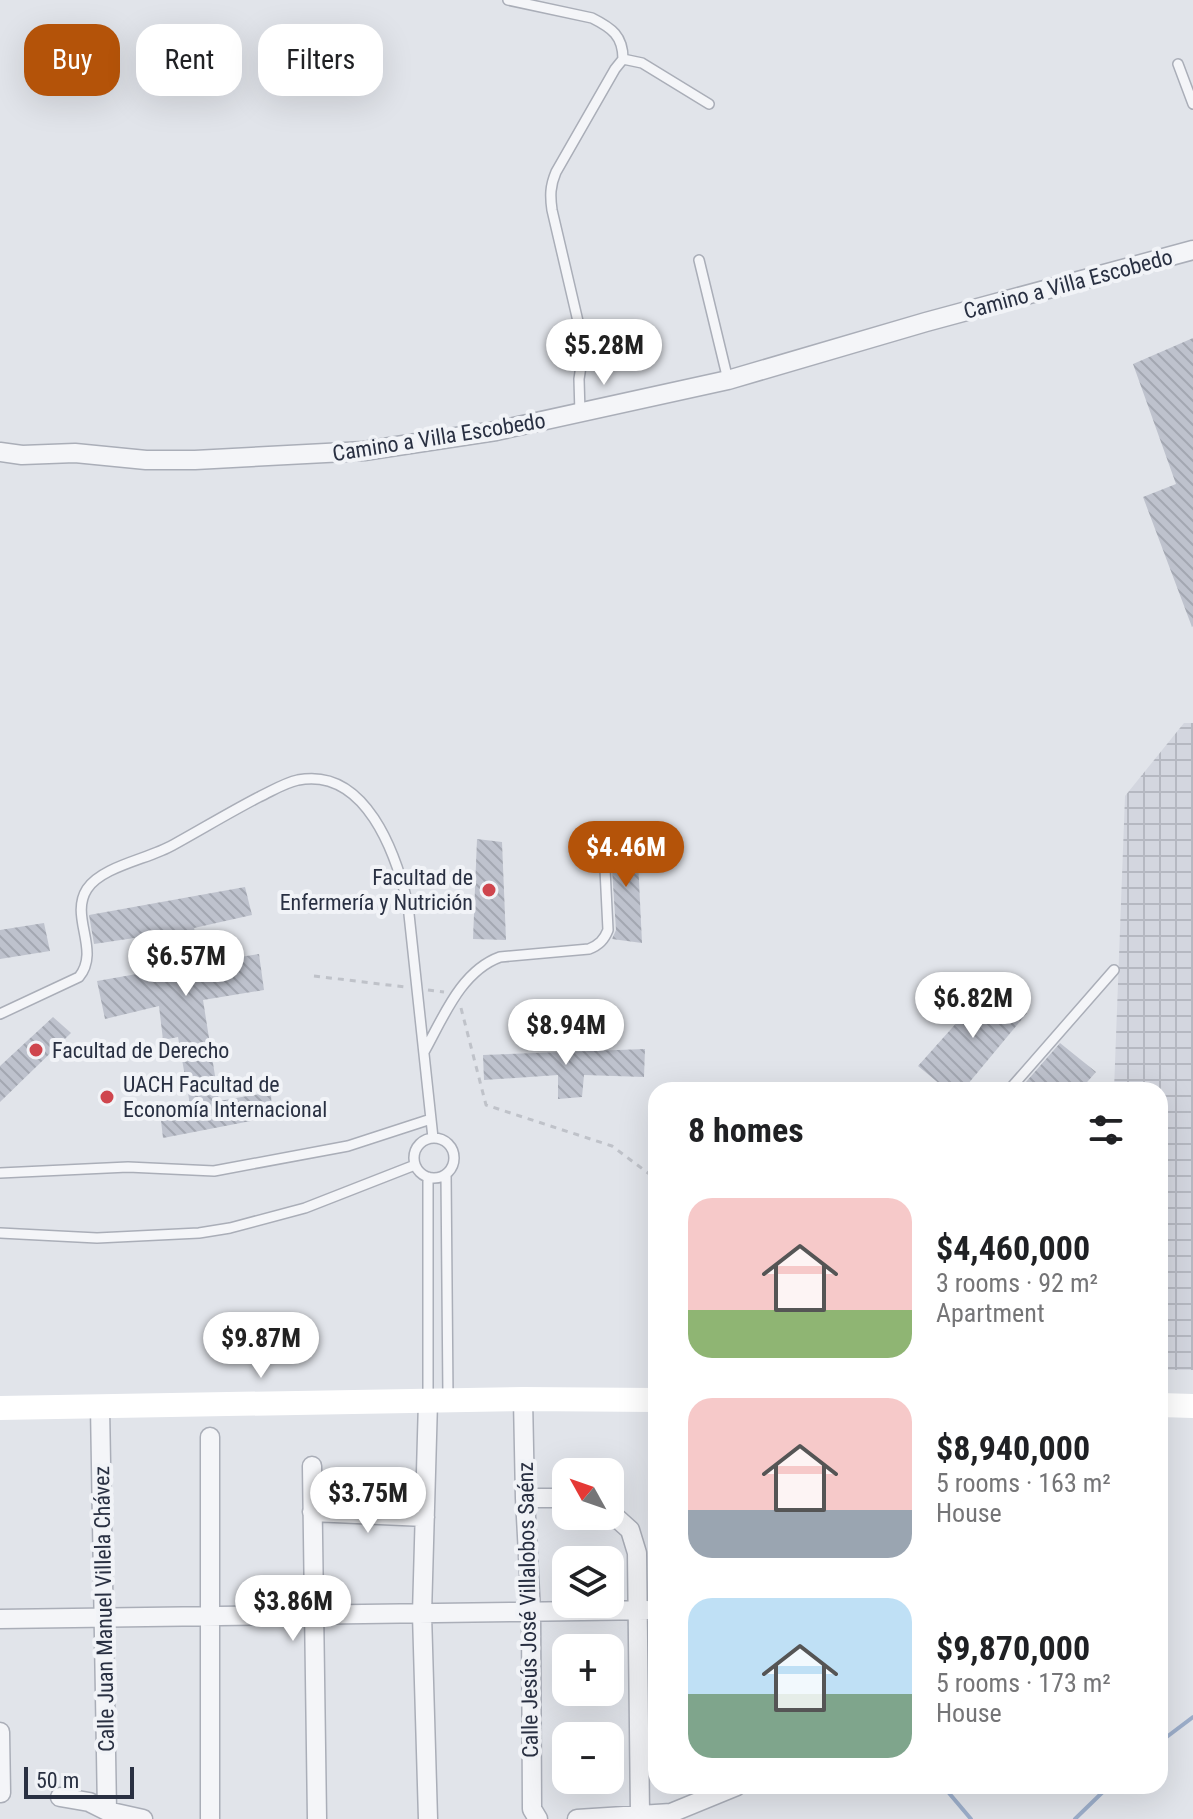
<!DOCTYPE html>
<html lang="en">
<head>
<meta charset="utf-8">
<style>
  :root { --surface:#fff; --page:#f2f2f2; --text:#202124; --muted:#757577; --accent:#b45309 }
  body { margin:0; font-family:"Roboto Condensed",sans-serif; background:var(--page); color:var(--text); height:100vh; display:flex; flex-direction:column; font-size:30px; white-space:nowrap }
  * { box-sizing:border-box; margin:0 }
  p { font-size:26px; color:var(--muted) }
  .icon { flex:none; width:44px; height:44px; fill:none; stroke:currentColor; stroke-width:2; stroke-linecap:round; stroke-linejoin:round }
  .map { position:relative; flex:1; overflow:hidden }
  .panel { position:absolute; left:648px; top:1082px; width:520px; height:712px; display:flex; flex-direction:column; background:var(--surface); border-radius:24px; box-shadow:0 8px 32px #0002 }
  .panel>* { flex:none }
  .guide { position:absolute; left:24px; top:24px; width:504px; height:72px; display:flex; gap:16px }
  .needle { width:52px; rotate:310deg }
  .controls { position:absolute; left:552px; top:1458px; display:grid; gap:16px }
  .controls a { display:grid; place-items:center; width:72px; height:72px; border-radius:16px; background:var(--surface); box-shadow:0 8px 32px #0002; font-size:40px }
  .scale { position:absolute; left:24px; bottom:20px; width:110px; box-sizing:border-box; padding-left:8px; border:4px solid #293042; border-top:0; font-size:22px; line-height:28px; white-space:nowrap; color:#293042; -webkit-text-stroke:6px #f1f3f7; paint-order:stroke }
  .price { position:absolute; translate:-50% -68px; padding:0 18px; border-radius:28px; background:#fff; color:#222; font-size:26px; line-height:52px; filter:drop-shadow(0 2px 4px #0008) }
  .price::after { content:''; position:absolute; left:50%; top:48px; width:24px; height:18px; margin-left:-12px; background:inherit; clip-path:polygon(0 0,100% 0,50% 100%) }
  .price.selected { background:var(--accent); color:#fff }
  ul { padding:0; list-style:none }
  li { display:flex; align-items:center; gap:24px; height:200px; padding:0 40px }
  li span { display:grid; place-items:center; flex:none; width:224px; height:160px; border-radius:24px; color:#555 }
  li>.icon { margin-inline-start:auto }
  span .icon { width:96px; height:96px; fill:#fffc; stroke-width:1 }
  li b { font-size:34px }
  h2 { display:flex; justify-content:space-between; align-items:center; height:96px; padding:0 40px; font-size:34px }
  .chip { padding:0 28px; border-radius:24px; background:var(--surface); box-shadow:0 8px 32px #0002; font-size:28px; line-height:72px }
  .chip.selected { background:var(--accent); color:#fff }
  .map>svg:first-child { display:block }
  .industrial { fill:url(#industrial-grid) }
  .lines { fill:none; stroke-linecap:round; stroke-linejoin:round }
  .stream { stroke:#9caeca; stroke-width:4 }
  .building { fill:url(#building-back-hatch) }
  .lane-casing { stroke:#aaaeb8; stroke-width:12 }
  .street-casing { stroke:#aaaeb8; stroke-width:21 }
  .path { stroke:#bfc2c9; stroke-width:3; stroke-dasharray:6 6; stroke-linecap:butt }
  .lane { stroke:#f4f5f8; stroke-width:9 }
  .street { stroke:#f4f5f8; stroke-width:18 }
  .secondary { stroke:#fff; stroke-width:24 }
  .poi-dot { fill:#cf464e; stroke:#f1f3f7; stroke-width:3 }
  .labels { text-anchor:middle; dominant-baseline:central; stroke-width:8; stroke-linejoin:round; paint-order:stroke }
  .street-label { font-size:22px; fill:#293042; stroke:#f1f3f7 }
  .poi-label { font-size:22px; fill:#293042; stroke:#f1f3f7; text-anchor:start }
</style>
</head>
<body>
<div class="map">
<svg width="1193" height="1819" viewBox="0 0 1193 1819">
  <defs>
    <pattern id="industrial-grid" width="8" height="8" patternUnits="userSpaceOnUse" patternTransform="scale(2)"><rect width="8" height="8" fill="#d3d6df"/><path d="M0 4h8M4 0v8" fill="none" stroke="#b5b8c1"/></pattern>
    <pattern id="building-back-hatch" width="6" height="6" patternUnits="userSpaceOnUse" patternTransform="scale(2)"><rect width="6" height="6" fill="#bec2cd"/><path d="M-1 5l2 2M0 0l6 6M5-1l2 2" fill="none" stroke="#a3a7b1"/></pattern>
  </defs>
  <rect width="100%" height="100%" fill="#e1e4ea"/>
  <path class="industrial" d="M 1184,723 L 1193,723 L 1193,1370 L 1160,1370 L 1160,1090 L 1114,1090 L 1125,796 Z"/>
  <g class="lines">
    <path class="stream" d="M 1160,1742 L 1193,1717
      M 943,1786 L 971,1819
      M 1075,1819 L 1109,1786"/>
  </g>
  <path class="building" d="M 1193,338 L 1193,626 L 1192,627 L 1143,497 L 1176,484 L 1133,364 Z
    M 609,837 L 637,840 L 642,943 L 612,939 L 616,930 L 612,869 L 610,863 Z
    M 477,839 L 502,842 L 506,940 L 473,939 Z
    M 245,887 L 252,915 L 194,928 L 197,940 L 181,946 L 188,965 L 259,954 L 264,990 L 203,1000 L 219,1101 L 271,1092 L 272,1117 L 163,1138 L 160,1112 L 191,1110 L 178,1037 L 163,1040 L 159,1006 L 105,1019 L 97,981 L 171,968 L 168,933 L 94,944 L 89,915 Z
    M 44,923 L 50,951 L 0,959 L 0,930 Z
    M 993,982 L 1027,1013 L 963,1090 L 947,1090 L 918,1066 Z
    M 53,1017 L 71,1033 L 0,1102 L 0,1066 Z
    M 1060,1043 L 1096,1072 L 1080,1090 L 1019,1090 Z
    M 645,1049 L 644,1077 L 584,1075 L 582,1097 L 558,1099 L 558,1075 L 484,1080 L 483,1055 Z"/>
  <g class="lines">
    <g class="lane-casing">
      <path id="lane" d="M 508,0 L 592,18 C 612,28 623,36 623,59
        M 1178,64 L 1193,104
        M 699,260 L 728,380
        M 580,414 L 579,379 L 584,347 L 552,210 C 550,196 550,186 556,172 L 615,69 L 623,59 L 642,63 L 709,104
        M 0,1014 L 79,977 C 101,950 69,917 87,889 C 102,866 149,859 173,845 C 202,829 230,812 259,797 C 272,791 284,783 298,780 C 366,767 396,854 408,905 L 433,1138
        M 424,1052 C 443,1018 461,971 500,957 L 589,949 C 599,945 604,940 608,930 L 605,869
        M 1009,1090 L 1114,970
        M414 1158a20 20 0 1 1 40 0a20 20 0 1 1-40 0Z
        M 0,1173 L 128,1167 L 214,1171 L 348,1146 L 431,1119
        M 446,1174 L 448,1397
        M 0,1233 L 97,1238 L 199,1233 L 230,1228 L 305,1208 L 415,1165
        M 428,1398 L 428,1177"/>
    </g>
    <g class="street-casing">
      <path id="street" d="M 0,452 L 22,455 L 75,453 L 146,460 L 195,460 L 364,451 L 496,431 L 728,380 L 926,322 L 1193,250
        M 523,1399 L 525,1498 L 531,1612 L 532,1809 L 538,1819
        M 428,1401 L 422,1614 L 428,1819
        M 100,1406 L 107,1811
        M 312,1466 L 317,1819
        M 525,1498 L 566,1498
        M 312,1512 L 425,1517
        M 610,1512 L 630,1530 L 637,1553 L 640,1815
        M 0,1619 L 656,1610
        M 0,1732 L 1,1793
        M 60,1797 L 89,1802 L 107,1811 L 143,1819
        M 210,1819 L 210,1437
        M 577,1819 L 671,1813 L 737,1786"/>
    </g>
    <path class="path" d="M 314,976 L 405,987
      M 428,990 L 444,992
      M 461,1008 L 486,1105 L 612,1146 L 656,1179"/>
    <use href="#lane" class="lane"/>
    <use href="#street" class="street"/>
    <path class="secondary" d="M 1160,1405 L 1193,1406
      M 0,1408 L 523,1399 L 656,1400"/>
  </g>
  <g class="poi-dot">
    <circle cx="489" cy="890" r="8"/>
    <circle cx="36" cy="1050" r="8"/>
    <circle cx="107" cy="1097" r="8"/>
  </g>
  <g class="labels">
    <g class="street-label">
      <text transform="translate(1068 284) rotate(-15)">Camino a Villa Escobedo</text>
      <text transform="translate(439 437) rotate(-9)">Camino a Villa Escobedo</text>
      <text transform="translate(104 1609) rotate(-91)">Calle Juan Manuel Villela Chávez</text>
      <text transform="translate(528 1610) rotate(-91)">Calle Jesús José Villalobos Saénz</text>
    </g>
    <g class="poi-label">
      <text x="473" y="877" text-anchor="end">Facultad de<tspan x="473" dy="25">Enfermería y Nutrición</tspan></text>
      <text x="52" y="1050">Facultad de Derecho</text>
      <text x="123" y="1084">UACH Facultad de<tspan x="123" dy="25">Economía Internacional</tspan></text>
    </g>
  </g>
</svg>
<div class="controls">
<a><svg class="needle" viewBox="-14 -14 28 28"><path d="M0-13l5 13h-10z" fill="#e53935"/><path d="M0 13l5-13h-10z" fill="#757577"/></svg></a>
<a><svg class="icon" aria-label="layers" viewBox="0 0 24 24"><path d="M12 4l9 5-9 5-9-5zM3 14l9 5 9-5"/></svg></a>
<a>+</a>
<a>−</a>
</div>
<div class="scale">50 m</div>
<b class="price" style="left:604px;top:387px">$5.28M</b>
<b class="price selected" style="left:626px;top:889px">$4.46M</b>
<b class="price" style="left:186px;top:998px">$6.57M</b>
<b class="price" style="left:973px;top:1040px">$6.82M</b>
<b class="price" style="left:566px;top:1067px">$8.94M</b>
<b class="price" style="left:261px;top:1380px">$9.87M</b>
<b class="price" style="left:368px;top:1535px">$3.75M</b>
<b class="price" style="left:293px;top:1643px">$3.86M</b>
<div class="guide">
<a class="chip selected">Buy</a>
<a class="chip">Rent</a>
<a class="chip">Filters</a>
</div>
<section class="panel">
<h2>8 homes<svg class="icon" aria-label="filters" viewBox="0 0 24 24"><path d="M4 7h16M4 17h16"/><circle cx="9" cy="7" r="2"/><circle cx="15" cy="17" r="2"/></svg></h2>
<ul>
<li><span style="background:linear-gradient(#f6c9c9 70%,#8fb573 0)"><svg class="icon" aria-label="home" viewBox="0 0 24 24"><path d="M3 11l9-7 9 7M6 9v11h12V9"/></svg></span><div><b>$4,460,000</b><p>3 rooms · 92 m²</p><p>Apartment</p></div></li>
<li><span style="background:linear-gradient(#f6c9c9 70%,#9aa5b1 0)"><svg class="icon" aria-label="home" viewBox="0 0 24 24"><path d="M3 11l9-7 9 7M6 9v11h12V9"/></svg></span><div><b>$8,940,000</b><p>5 rooms · 163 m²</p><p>House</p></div></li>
<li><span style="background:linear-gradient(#bfe0f5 60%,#7fa58c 0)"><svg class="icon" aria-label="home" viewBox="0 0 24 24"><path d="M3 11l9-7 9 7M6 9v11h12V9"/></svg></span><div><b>$9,870,000</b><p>5 rooms · 173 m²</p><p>House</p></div></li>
</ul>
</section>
</div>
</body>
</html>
